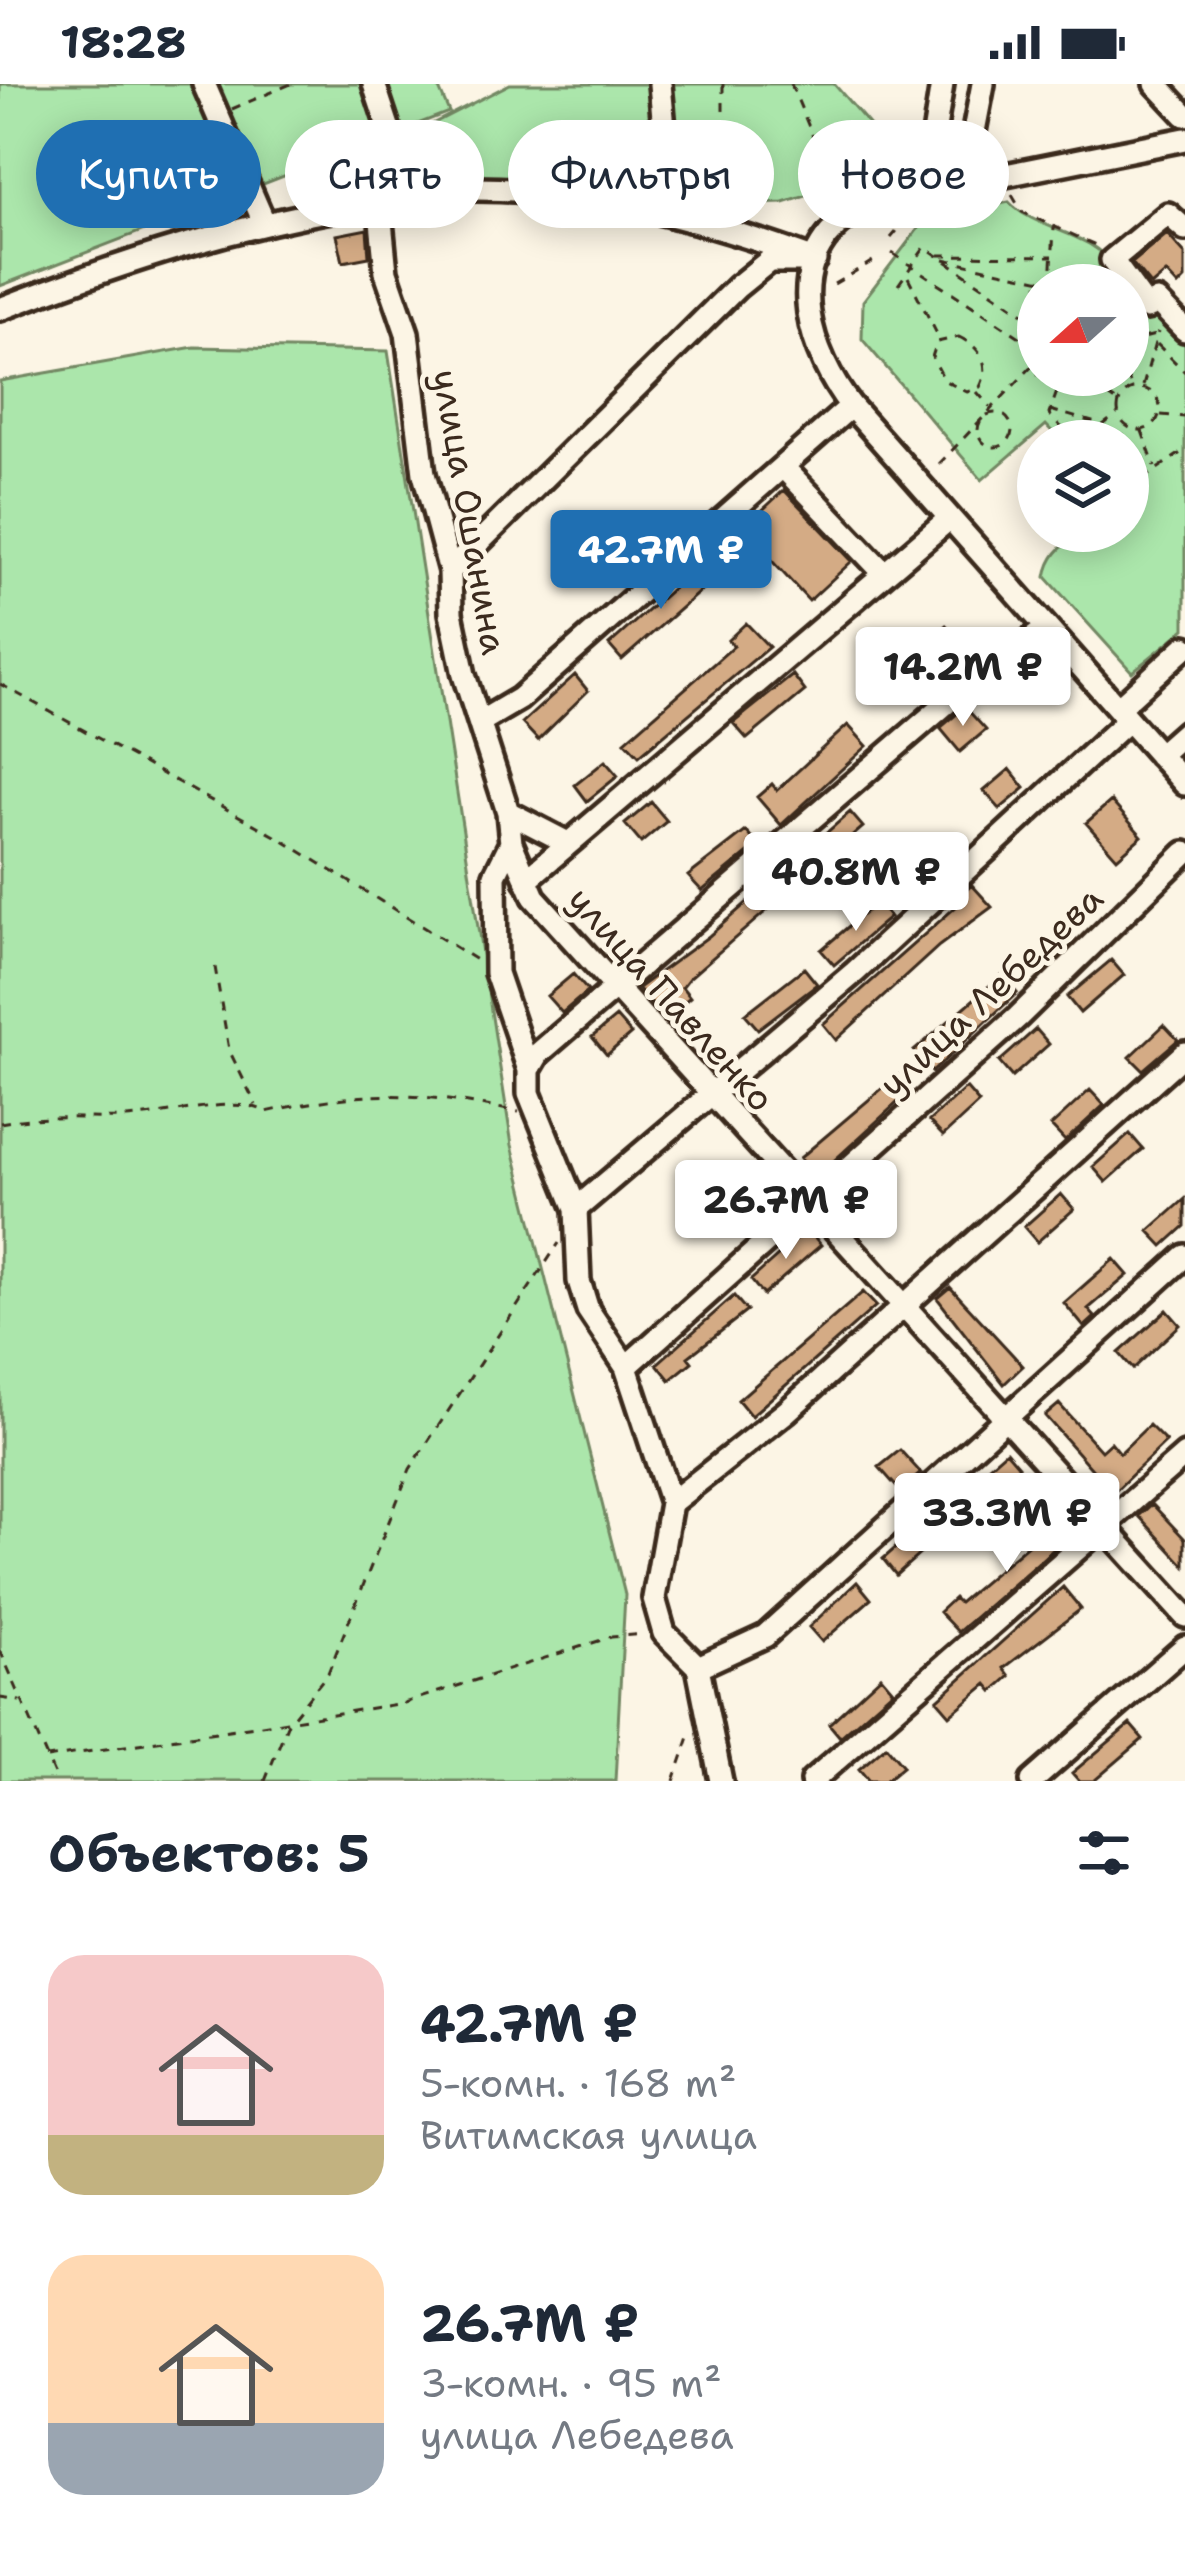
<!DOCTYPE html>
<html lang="ru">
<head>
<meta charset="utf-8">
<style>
  :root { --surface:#fff; --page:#f6f6f7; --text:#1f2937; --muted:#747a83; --accent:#1f6fb2 }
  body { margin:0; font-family:"Shantell Sans",sans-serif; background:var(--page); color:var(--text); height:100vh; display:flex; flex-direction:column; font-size:45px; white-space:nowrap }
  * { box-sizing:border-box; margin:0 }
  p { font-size:39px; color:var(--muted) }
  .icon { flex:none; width:66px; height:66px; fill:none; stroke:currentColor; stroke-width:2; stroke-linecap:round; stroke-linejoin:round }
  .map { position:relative; height:1697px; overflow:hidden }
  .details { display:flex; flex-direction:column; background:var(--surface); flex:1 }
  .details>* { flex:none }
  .banner { position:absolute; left:36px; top:36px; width:1113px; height:108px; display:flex; gap:24px }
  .needle { width:78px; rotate:249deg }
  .tools { position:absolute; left:1017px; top:180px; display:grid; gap:24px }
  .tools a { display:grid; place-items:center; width:132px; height:132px; border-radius:50%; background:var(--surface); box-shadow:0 6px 30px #0003; font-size:60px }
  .price { position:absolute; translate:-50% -102px; padding:0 27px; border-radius:12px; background:#fff; color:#222; font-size:39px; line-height:78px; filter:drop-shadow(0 3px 6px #0008) }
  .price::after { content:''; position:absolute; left:50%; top:72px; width:36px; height:27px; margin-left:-18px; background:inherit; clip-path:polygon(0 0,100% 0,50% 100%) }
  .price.current { background:var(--accent); color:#fff }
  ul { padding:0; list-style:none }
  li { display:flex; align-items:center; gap:36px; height:300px; padding:0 48px }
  li span { display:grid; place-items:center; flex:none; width:336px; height:240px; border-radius:36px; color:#555 }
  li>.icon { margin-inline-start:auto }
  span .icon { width:144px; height:144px; fill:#fffc; stroke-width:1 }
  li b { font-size:51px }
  h2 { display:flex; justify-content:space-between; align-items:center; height:144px; padding:0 48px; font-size:51px }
  .pill { padding:0 42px; border-radius:54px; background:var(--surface); box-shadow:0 6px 30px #0003; font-size:42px; line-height:108px }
  .pill.current { background:var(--accent); color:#fff }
  .status { display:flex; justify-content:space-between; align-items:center; height:84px; padding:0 60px; background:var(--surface); direction:ltr }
  .status svg { height:33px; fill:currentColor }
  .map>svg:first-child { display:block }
  .green { fill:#abe6ab; stroke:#738864; stroke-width:3 }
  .building { fill:#d4ab85; stroke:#3b2a1e; stroke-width:3 }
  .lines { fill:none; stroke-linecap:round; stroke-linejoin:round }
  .minor-casing { stroke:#3b2a1e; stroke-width:30 }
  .path { stroke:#3b2a1e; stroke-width:3; stroke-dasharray:9 9; stroke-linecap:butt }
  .minor { stroke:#fcf5e5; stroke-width:21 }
  .labels { text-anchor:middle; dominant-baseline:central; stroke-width:10; stroke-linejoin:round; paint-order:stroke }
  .street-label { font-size:36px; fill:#3b2a1e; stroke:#fcf5e5 }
</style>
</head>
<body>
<div class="status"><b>18:28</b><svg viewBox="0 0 49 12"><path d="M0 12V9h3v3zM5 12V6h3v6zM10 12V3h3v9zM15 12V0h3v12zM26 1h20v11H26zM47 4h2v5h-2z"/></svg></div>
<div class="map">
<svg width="1185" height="1697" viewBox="0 0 1185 1697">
  <rect width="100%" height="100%" fill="#fcf5e5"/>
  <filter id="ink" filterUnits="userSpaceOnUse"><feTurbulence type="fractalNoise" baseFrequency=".00833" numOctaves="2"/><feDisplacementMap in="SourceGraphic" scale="24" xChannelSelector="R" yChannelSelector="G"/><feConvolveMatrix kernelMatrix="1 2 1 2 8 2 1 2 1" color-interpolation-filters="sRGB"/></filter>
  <g filter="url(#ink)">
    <path class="green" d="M 0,0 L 437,0 L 449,28 L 0,202 Z
      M 510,0 L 834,0 L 893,68 L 892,85 L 784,119 L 713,121 L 550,102 L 410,94 L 403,55 Z
      M 1009,118 C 1036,147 1094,148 1113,183 L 1101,201 L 1038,201 L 1038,291 L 1128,291 L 1128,244 L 1151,222 L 1185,257 L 1185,545 L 1132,588 L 1046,493 C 1053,451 1094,447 1128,447 L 1128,357 L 1061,357 L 1046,341 L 982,396 L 862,255 L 863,217 L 924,137 Z
      M 194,263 L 388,267 L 512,1061 L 625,1511 L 615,1697 L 0,1697 L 0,297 Z"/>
    <path class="building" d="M 367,145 L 369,173 L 343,178 L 337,151 Z
      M 1167,150 L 1185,170 L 1185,195 L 1178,202 L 1166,189 L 1151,202 L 1132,179 Z
      M 784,406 L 852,477 L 809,517 L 749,452 L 761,441 L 754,434 Z
      M 700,480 L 713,496 L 622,576 L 609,561 Z
      M 746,539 L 769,563 L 639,672 L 625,657 L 734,562 L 728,556 Z
      M 946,541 L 977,576 L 957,591 L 927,558 Z
      M 575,591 L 588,607 L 538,656 L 522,639 Z
      M 793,591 L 805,607 L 747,655 L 733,639 Z
      M 965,623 L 986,646 L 960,668 L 940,644 Z
      M 848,641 L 867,662 L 781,741 L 757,713 L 772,700 L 777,706 Z
      M 605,677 L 618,692 L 587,717 L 575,701 Z
      M 1010,685 L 1025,704 L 1000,725 L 984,707 Z
      M 1111,717 L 1142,752 L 1117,774 L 1086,739 Z
      M 651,718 L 667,737 L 641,759 L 625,740 Z
      M 850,728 L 863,743 L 689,894 L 682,903 L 690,913 L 665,935 L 638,904 L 709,852 Z
      M 746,747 L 758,761 L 702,807 L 688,792 Z
      M 972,801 L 992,823 L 939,862 L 836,956 L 823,940 L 958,821 L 954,817 Z
      M 877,818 L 890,833 L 834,881 L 821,866 Z
      M 1111,876 L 1124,891 L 1080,929 L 1067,913 Z
      M 804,884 L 817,900 L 758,945 L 745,930 Z
      M 573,890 L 588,907 L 562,929 L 547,912 Z
      M 1002,891 L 1017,909 L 932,988 L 914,967 Z
      M 616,933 L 631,950 L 607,971 L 592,953 Z
      M 1164,941 L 1178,956 L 1143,986 L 1130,973 Z
      M 1036,945 L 1049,960 L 1012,993 L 999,978 Z
      M 898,991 L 911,1006 L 816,1093 L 800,1074 Z
      M 966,1004 L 979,1019 L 943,1052 L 929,1037 Z
      M 1090,1006 L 1104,1021 L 1065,1057 L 1051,1042 Z
      M 1130,1050 L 1143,1065 L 1106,1098 L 1093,1083 Z
      M 1061,1110 L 1074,1125 L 1037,1158 L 1024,1143 Z
      M 1185,1115 L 1185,1142 L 1163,1162 L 1149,1147 Z
      M 808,1145 L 821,1161 L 763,1211 L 751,1196 Z
      M 1114,1175 L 1128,1191 L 1088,1225 L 1095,1233 L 1084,1243 L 1064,1219 Z
      M 950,1203 L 1023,1282 L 1004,1300 L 937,1214 Z
      M 863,1208 L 876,1222 L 751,1332 L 738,1316 Z
      M 734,1212 L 747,1227 L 688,1273 L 692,1278 L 670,1296 L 657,1280 Z
      M 1167,1226 L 1180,1241 L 1133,1285 L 1119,1269 Z
      M 1059,1320 L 1101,1367 L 1111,1358 L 1120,1369 L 1149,1341 L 1166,1358 L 1113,1409 L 1045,1332 Z
      M 900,1366 L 921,1389 L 900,1407 L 879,1383 Z
      M 1006,1367 L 1019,1382 L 896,1491 L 883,1475 Z
      M 1152,1420 L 1185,1455 L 1185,1482 L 1139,1432 Z
      M 1064,1430 L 1077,1445 L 958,1548 L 939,1528 L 954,1514 L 959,1519 Z
      M 857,1498 L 871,1515 L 822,1558 L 809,1543 Z
      M 1063,1503 L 1081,1525 L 1004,1584 L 1010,1592 L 993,1607 L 987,1600 L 950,1631 L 937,1616 Z
      M 881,1592 L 893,1606 L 840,1653 L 829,1640 Z
      M 1130,1640 L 1143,1655 L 1094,1697 L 1079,1697 L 1072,1689 Z
      M 886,1662 L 903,1682 L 885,1697 L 869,1697 L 859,1685 Z"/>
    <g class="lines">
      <g class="minor-casing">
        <path id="minor" d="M 204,0 L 263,136
          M 374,0 L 411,112
          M 660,0 L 668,88 L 664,129
          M 1156,0 L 1185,31
          M 1185,55 L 886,115 C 873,122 856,127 844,136 C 781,185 811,271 851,322 L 1185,700
          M 964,100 L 983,0
          M 925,108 L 942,0
          M 379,117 L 386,188 L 407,249 L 424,390 L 450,487 L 451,529 L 464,591 L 508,728 L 511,759 L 495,791 L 496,889 L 529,986 L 529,1009 L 576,1125 L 579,1197 L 588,1226 L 626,1283 L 671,1419 L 654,1514 L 664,1549 L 698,1583 L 721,1697
          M 1185,145 L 1168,130 L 1112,176 L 1147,224 L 1157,217 L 1185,246
          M 0,225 C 130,175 239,140 377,118 C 410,112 443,105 477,105 C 593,105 707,137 815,176
          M 784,384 L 884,489
          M 450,487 L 737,203 L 769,177 L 803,177
          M 1118,624 L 1185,563
          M 480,638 L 519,615 L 851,322
          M 1159,671 L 1185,648
          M 508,728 L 566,758
          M 511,759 L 534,813 L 1185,1532
          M 526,796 L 950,434
          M 529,986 L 539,969 L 964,604 L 1047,544
          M 576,1125 L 855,888 L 1128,636
          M 626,1283 L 1018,933 L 1185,769
          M 671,1419 L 786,1328 L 1185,969
          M 698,1583 L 765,1552 L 1185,1172
          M 812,1697 L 1185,1371
          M 1032,1697 L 1185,1563"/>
      </g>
      <path class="path" d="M 723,0 L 723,47 L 743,132
        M 791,0 L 839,115
        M 232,25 L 291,0
        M 1012,111 L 1022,128 L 1100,163
        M 891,154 L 913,128
        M 892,169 L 1038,265
        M 939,171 L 1053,172
        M 944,175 L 1066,201
        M 908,193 L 939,254
        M 834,200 L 878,174
        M 898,201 L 925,163 L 1032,235
        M 1051,201 L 1054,144
        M 959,253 C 980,263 992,280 980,303 L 967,308 L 945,297 L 932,273 L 937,258 Z
        M 1128,258 L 1155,251
        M 1033,260 L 1028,246 L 1038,230
        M 1157,260 L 1185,288
        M 1063,291 L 1049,330 L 1074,357
        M 1078,291 L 1116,317
        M 1126,291 L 1132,303
        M 1143,302 L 1158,248
        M1118 325a21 21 0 1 1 42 0a21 21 0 1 1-42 0Z
        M 977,308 L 990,323
        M 1050,326 L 1103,341 L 1117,330
        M978 346a17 17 0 1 1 34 0a17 17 0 1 1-34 0Z
        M 1161,331 L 1185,333
        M 1142,347 L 1155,383
        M 1119,357 L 1127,344
        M 939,380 L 1038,276
        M 1128,405 L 1185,366
        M 0,600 L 279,754 L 476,876
        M 215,883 L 229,966 L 256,1021
        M 0,1039 C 43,1031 81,1035 124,1034 C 161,1033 237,1010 266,1028 C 373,1004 413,1008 519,1028
        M 0,1566 L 57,1697
        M 0,1614 L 20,1617
        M 47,1674 L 404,1619 L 611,1553 L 644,1550
        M 265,1697 L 288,1639 L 328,1589 L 410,1385 L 559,1159
        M 674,1697 L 691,1647"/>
      <use href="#minor" class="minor"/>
    </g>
  </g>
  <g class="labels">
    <g class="street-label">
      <text transform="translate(470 428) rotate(80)">улица Ошанина</text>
      <text transform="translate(991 907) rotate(-43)">улица Лебедева</text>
      <text transform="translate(671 915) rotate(48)">улица Павленко</text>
    </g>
  </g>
</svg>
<div class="tools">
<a><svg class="needle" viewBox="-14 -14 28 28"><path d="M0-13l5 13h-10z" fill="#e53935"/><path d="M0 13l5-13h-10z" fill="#747a83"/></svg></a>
<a><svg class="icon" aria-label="layers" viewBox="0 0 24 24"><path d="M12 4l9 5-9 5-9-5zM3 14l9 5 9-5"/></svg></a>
</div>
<b class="price current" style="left:661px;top:528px">42.7M ₽</b>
<b class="price" style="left:963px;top:645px">14.2M ₽</b>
<b class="price" style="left:856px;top:850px">40.8M ₽</b>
<b class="price" style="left:786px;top:1178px">26.7M ₽</b>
<b class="price" style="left:1007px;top:1491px">33.3M ₽</b>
<div class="banner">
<a class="pill current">Купить</a>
<a class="pill">Снять</a>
<a class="pill">Фильтры</a>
<a class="pill">Новое</a>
</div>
</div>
<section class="details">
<h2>Объектов: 5<svg class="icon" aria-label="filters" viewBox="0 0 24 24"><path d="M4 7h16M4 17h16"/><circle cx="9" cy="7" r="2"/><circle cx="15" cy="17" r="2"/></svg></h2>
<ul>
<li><span style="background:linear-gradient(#f6c9c9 75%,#c2b280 0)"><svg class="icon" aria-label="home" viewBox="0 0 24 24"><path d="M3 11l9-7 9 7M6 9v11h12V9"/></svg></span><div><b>42.7M ₽</b><p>5-комн. · 168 m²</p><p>Витимская улица</p></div></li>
<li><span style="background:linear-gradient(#ffd9b3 70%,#9aa5b1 0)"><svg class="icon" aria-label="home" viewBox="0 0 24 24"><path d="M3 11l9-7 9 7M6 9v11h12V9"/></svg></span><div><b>26.7M ₽</b><p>3-комн. · 95 m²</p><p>улица Лебедева</p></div></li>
</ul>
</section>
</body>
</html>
